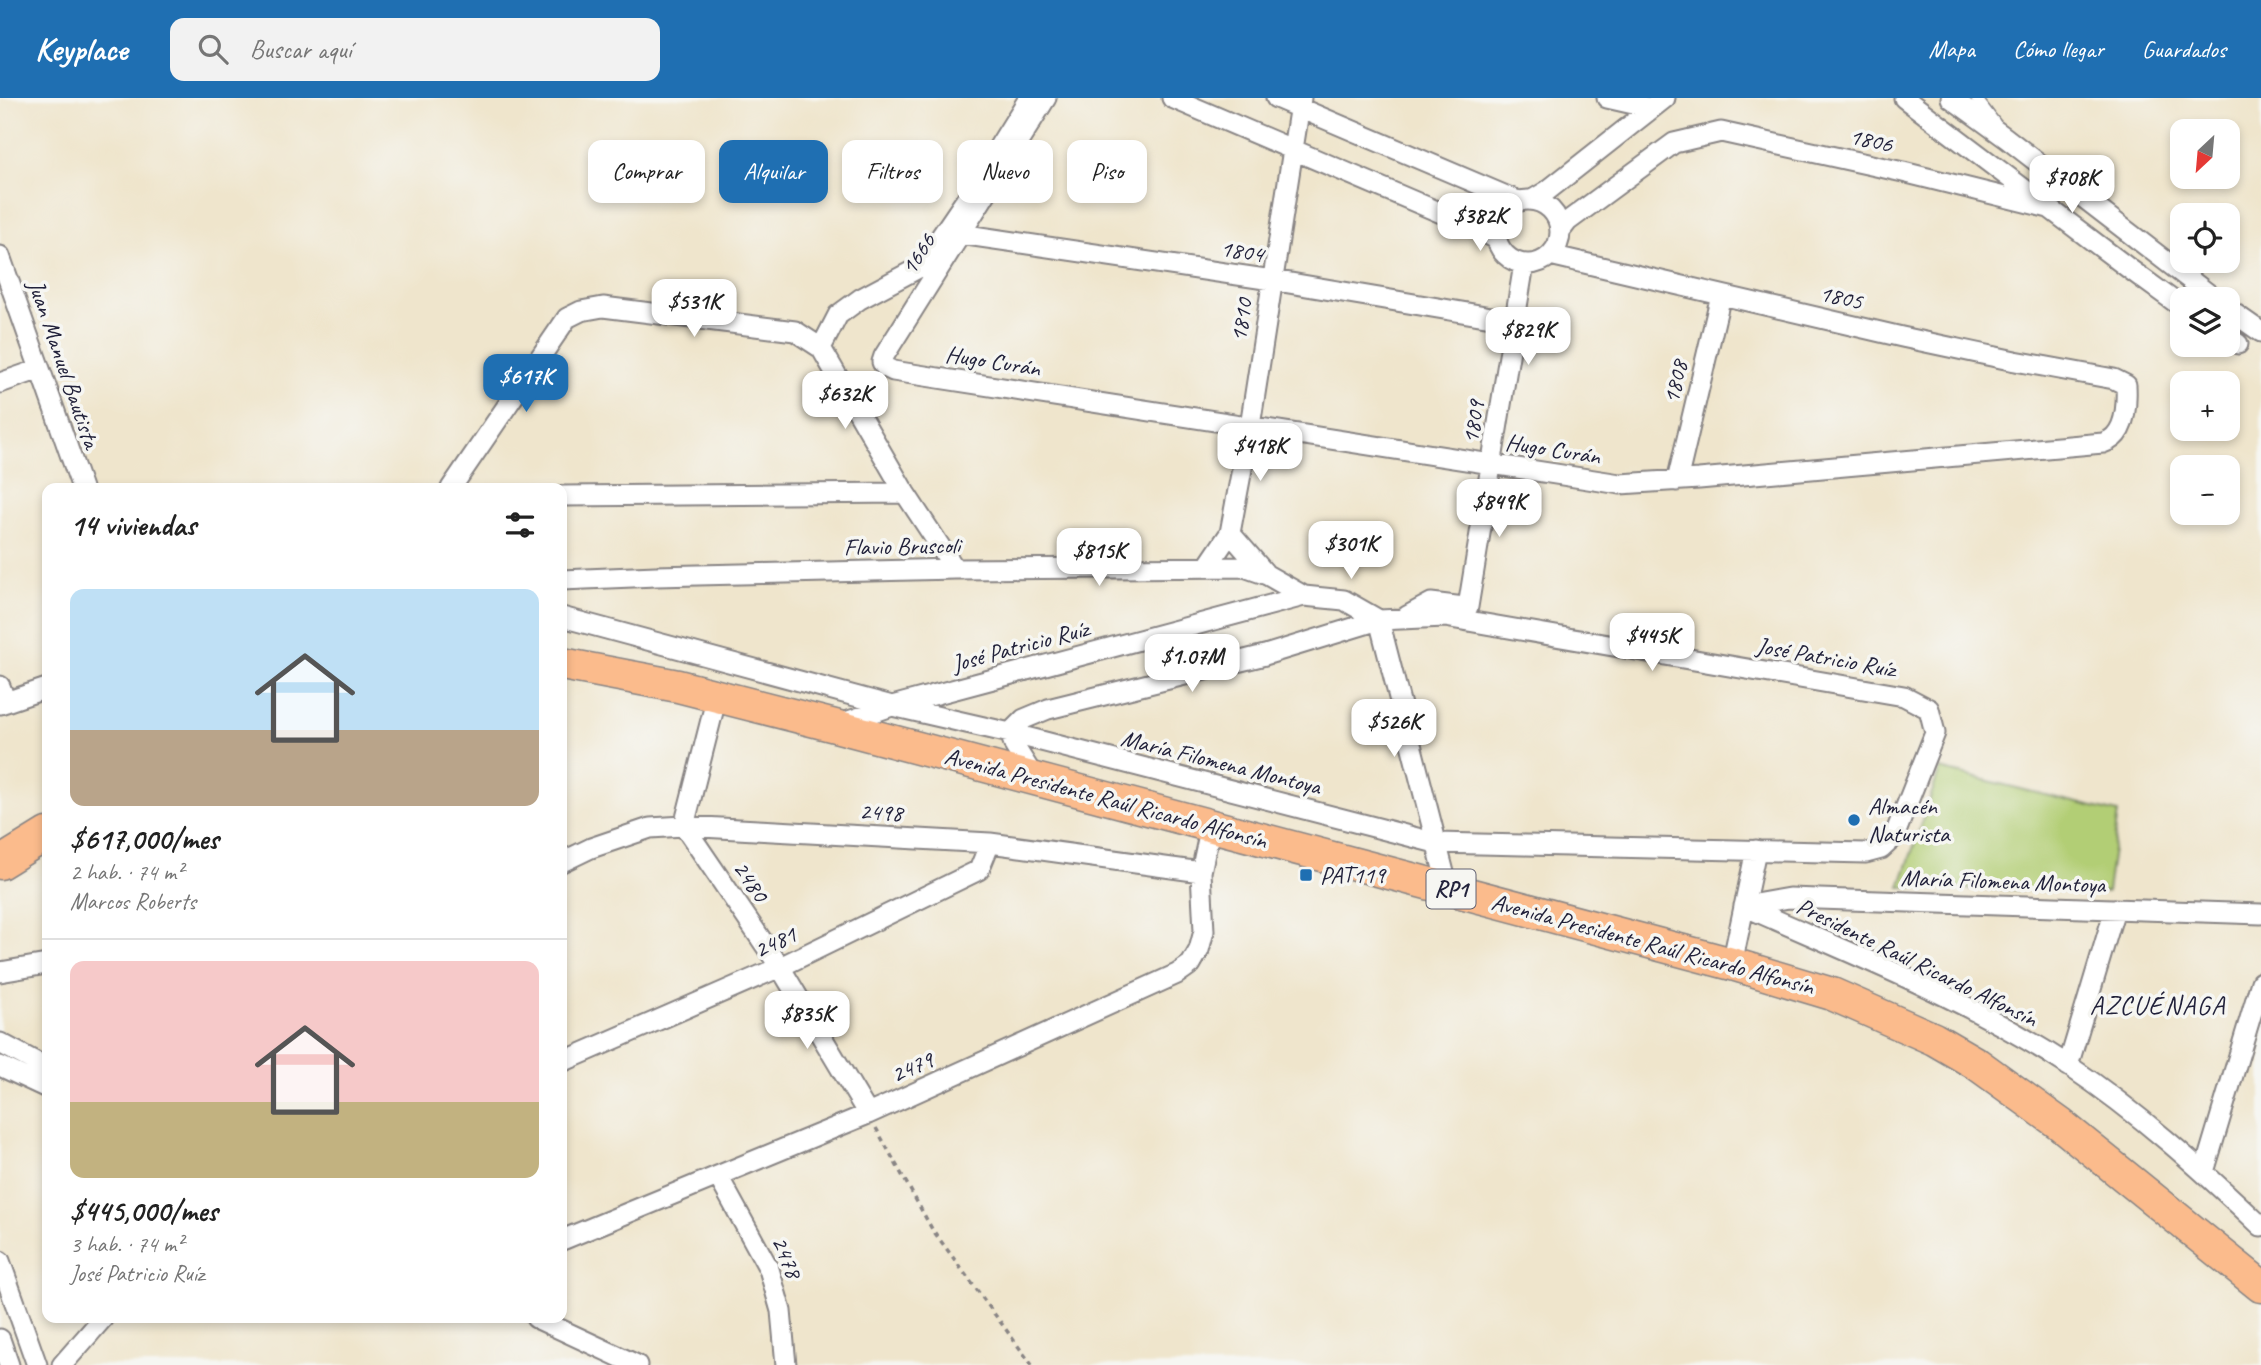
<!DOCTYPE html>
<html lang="es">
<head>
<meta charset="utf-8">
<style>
  :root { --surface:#fff; --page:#f2f2f2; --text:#222; --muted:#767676; --line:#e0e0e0; --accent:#1f6fb2 }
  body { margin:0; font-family:Caveat,sans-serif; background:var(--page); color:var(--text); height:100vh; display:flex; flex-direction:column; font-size:26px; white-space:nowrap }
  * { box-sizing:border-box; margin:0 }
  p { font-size:23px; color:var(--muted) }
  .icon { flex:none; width:38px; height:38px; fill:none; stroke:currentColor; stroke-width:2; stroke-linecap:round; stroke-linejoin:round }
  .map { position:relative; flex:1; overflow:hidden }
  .side { position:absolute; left:42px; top:385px; width:525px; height:840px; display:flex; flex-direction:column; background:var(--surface); border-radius:14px; box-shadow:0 4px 10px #0003 }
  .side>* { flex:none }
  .guide { position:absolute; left:588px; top:42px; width:665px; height:63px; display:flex; gap:14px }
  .needle { width:46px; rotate:206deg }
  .buttons { position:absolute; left:2170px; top:21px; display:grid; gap:14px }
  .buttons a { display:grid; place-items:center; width:70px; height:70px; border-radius:14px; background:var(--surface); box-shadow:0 4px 10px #0003; font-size:35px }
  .price { position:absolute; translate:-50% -60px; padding:0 16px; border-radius:14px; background:#fff; color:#222; font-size:23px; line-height:46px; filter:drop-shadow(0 2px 4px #0008) }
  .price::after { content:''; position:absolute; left:50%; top:42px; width:21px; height:16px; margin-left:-10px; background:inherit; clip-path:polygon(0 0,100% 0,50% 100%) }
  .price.on { background:var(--accent); color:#fff }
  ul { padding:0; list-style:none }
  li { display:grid; align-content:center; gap:14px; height:371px; padding:0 28px }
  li+li { border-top:2px solid var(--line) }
  li span { display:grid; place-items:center; height:217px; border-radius:14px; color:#555 }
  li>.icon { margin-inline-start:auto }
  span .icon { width:126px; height:126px; fill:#fffc; stroke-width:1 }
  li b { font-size:30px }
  h2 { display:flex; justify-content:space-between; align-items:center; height:84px; padding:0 28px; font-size:30px }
  .tag { padding:0 24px; border-radius:14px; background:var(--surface); box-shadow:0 4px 10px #0003; font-size:24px; line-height:63px }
  .tag.on { background:var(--accent); color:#fff }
  header { display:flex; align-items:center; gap:42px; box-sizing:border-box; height:98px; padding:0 35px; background:var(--accent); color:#fff }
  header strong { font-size:33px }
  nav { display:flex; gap:38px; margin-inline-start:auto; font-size:24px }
  .search { width:490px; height:63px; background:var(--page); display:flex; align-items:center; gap:18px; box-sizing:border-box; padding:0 24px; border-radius:14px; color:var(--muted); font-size:26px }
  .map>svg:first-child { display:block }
  .green { fill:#b2ce74; stroke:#6a7858; stroke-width:2 }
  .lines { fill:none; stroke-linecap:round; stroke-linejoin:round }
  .lane-casing { stroke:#888484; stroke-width:13 }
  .street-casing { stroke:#888484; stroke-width:23 }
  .primary-casing { stroke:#888484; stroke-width:35 }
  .path { stroke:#888484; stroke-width:3.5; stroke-dasharray:5 5; stroke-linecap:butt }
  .lane { stroke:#fff; stroke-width:10 }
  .street { stroke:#fff; stroke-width:19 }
  .primary { stroke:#fbbb8c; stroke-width:32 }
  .poi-dot { fill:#1f6fb2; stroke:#f6f6f2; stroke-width:2.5 }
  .labels { text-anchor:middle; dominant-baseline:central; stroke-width:7; stroke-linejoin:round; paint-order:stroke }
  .shield { fill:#f6f6f2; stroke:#626272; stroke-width:2 }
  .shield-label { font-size:23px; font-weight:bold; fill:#22223b }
  .street-label { font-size:24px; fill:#22223b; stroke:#f6f6f2 }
  .poi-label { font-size:24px; fill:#22223b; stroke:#f6f6f2; text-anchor:start }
  .neighbourhood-label { font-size:26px; letter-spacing:2px; fill:#22223b; stroke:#f6f6f2 }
</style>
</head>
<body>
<header>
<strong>Keyplace</strong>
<div class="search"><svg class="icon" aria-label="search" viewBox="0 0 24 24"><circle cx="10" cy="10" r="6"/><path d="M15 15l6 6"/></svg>Buscar aquí</div>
<nav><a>Mapa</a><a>Cómo llegar</a><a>Guardados</a></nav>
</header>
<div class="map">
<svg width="2261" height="1267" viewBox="0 0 2261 1267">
  <rect width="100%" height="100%" fill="#f6f6f2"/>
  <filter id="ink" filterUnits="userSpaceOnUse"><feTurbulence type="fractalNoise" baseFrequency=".0143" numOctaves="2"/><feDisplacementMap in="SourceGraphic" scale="14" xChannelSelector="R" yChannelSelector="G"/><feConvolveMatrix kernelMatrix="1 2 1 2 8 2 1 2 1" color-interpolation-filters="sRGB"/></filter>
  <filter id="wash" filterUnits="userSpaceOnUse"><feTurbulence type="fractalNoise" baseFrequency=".00686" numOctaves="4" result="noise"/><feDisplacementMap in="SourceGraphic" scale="28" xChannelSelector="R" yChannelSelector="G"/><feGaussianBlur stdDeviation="1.57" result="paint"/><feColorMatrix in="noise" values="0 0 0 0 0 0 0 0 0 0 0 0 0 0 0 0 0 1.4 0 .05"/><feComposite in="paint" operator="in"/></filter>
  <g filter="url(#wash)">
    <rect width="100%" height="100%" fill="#efe5cc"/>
    <path class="green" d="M 1940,671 L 2118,715 L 2107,794 L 1900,789 Z"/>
  </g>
  <g filter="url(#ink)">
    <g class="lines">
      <g class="lane-casing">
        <path id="lane" d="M 1976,0 L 1995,25"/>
      </g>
      <g class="street-casing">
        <path id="street" d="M 1046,0 L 884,258 L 882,264 L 885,269 L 893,273 L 1620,386 L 1699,381 L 2103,345 C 2126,339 2127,307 2126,287 L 2114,281 L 2015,263 L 1902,239 L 1550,157
          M 1172,0 L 1474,129 L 1496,141
          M 1276,0 L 1518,103
          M 1607,0 L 1651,10
          M 1904,0 L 2131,172 L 2182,209
          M 1951,0 L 2006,40 L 2215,201
          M1496 134a32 32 0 1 1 64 0a32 32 0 1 1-64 0Z
          M 1532,102 L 1547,93 L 1665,0
          M 1561,132 L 1568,123 L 1674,45 L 1721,34 L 1903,74 L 2049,110
          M 960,136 L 1272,182 L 1515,223
          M 0,158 L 82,390
          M 2228,211 L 2261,234
          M 2228,239 L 2238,246
          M 821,250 L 838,217 L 860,201 L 920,169 L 965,103 L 1029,0
          M 0,285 L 40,271
          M 1677,383 L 1721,197
          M 451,390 L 567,220 L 581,213 L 603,209 L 795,233 L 821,250 L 905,395 L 955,471
          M 562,398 L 905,395
          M 1230,435 L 1250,328 L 1301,0
          M 1207,469 L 1230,435 L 1264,474
          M 562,482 L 656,478 L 955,471 L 1244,469 L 1267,477 L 1304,498
          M 1468,509 L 1524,166
          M 1407,518 L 1431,505 L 1464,509
          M 562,519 L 892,608 L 1010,635 L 1436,745 L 1866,755 L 1881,751 L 1894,739 L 1935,635 L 1929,611 L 1904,598 L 1445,519 L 1379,522 L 1265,557 L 1048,611 L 1024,621 L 1010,635 L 1015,649 L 1035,681
          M 1379,522 L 1448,790
          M 0,588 L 6,604
          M 717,598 L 684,728 L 780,869 L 868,1016
          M 0,606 L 47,590
          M 837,627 L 892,608 L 1304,498 L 1344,502 L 1379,522
          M 562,764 L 591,750 L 650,730 L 684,728 L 990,745 L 1201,774
          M 1744,808 C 1854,857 1968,901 2069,968 C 2138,1014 2200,1070 2261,1128
          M 1744,808 L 1789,800 L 2261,816
          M 1732,866 L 1756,752
          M 0,874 L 47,866
          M 0,945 L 47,970
          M 562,964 L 780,869 L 979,772 L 990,745
          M 0,968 L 47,990
          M 2068,968 L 2115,811
          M 2204,1074 L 2261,884
          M 718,1078 L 769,1171 L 781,1213 L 786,1267
          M 562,1142 L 868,1016 L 1177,876 L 1191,866 L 1199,852 L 1204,833 L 1201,774 L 1211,727
          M 0,1163 L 37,1267
          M 536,1220 L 637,1267
          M 0,1241 L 9,1267
          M 62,1267 L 103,1220"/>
      </g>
      <g class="primary-casing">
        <path id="primary" d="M 562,566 L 678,588 L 835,628 L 1732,866 L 1832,896 L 1934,941 L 1977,966 L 2060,1026 L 2261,1188
          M 0,765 L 47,736"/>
      </g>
      <path class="path" d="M 876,1030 L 932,1131 L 1032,1267"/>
      <use href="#lane" class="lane"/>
      <use href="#street" class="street"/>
      <use href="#primary" class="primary"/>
    </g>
  </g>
  <g class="poi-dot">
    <circle cx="1854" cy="722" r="7"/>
    <rect x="1299" y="770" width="14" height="14" rx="3.5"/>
  </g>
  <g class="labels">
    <rect class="shield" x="1426.5" y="771.5" width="49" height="39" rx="5"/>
    <g class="shield-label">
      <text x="1451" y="791">RP1</text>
    </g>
    <g class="street-label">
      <text transform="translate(1871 42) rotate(13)">1806</text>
      <text transform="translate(1242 153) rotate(9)">1804</text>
      <text transform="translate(918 156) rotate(-58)">1666</text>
      <text transform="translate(1841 199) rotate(13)">1805</text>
      <text transform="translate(1241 222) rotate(-81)">1810</text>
      <text transform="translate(993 263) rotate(9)">Hugo Curán</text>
      <text transform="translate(64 266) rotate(71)">Juan Manuel Bautista</text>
      <text transform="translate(1675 284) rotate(-77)">1808</text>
      <text transform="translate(1473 324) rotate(-81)">1809</text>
      <text transform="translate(1553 351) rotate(9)">Hugo Curán</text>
      <text transform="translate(902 448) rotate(-1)">Flavio Bruscoli</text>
      <text transform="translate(1020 548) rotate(-15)">José Patricio Ruíz</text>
      <text transform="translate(1826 559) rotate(10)">José Patricio Ruíz</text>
      <text transform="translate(1221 664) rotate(14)">María Filomena Montoya</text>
      <text transform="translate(1106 700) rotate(15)">Avenida Presidente Raúl Ricardo Alfonsín</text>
      <text transform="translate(881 714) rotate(3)">2498</text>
      <text transform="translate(751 783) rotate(56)">2480</text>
      <text transform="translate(2003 783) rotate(2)">María Filomena Montoya</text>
      <text transform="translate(775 844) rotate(-25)">2481</text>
      <text transform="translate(1653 846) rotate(15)">Avenida Presidente Raúl Ricardo Alfonsín</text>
      <text transform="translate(1917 864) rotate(26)">Presidente Raúl Ricardo Alfonsín</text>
      <text transform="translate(912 969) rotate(-24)">2479</text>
      <text transform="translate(787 1159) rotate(67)">2478</text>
    </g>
    <g class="poi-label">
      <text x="1868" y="708">Almacén<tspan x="1868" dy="28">Naturista</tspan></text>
      <text x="1320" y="777">PAT119</text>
    </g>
    <g class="neighbourhood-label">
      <text x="2158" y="907">AZCUÉNAGA</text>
    </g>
  </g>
</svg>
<div class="buttons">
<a><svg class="needle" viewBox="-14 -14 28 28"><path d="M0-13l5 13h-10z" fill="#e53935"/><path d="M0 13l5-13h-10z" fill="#767676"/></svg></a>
<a><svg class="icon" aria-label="locate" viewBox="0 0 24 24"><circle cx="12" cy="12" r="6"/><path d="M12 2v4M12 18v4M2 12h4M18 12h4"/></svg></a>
<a><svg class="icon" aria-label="layers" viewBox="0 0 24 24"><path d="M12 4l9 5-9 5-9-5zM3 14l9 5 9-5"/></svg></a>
<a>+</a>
<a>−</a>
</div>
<b class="price" style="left:2072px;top:117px">$708K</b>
<b class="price" style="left:1480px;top:155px">$382K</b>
<b class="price" style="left:694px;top:241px">$531K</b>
<b class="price" style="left:1528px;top:269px">$829K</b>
<b class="price on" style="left:526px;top:316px">$617K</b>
<b class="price" style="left:845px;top:333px">$632K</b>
<b class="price" style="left:1260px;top:385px">$418K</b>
<b class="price" style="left:1499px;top:441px">$849K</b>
<b class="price" style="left:1351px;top:483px">$301K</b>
<b class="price" style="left:1099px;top:490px">$815K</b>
<b class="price" style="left:1652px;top:575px">$445K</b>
<b class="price" style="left:1192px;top:596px">$1.07M</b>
<b class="price" style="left:1394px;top:661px">$526K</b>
<b class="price" style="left:807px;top:953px">$835K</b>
<div class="guide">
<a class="tag">Comprar</a>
<a class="tag on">Alquilar</a>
<a class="tag">Filtros</a>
<a class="tag">Nuevo</a>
<a class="tag">Piso</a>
</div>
<section class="side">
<h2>14 viviendas<svg class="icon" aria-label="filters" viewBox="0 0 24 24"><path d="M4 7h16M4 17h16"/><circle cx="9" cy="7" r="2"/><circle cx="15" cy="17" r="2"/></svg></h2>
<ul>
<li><span style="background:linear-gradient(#bfe0f5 65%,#b9a48a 0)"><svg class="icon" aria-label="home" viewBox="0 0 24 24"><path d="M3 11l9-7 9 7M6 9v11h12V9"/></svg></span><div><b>$617,000/mes</b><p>2 hab. · 74 m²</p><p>Marcos Roberts</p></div></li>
<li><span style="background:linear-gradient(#f6c9c9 65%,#c2b280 0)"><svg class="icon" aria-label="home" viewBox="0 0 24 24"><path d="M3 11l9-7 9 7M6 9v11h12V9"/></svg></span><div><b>$445,000/mes</b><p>3 hab. · 74 m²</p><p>José Patricio Ruíz</p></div></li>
</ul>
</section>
</div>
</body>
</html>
